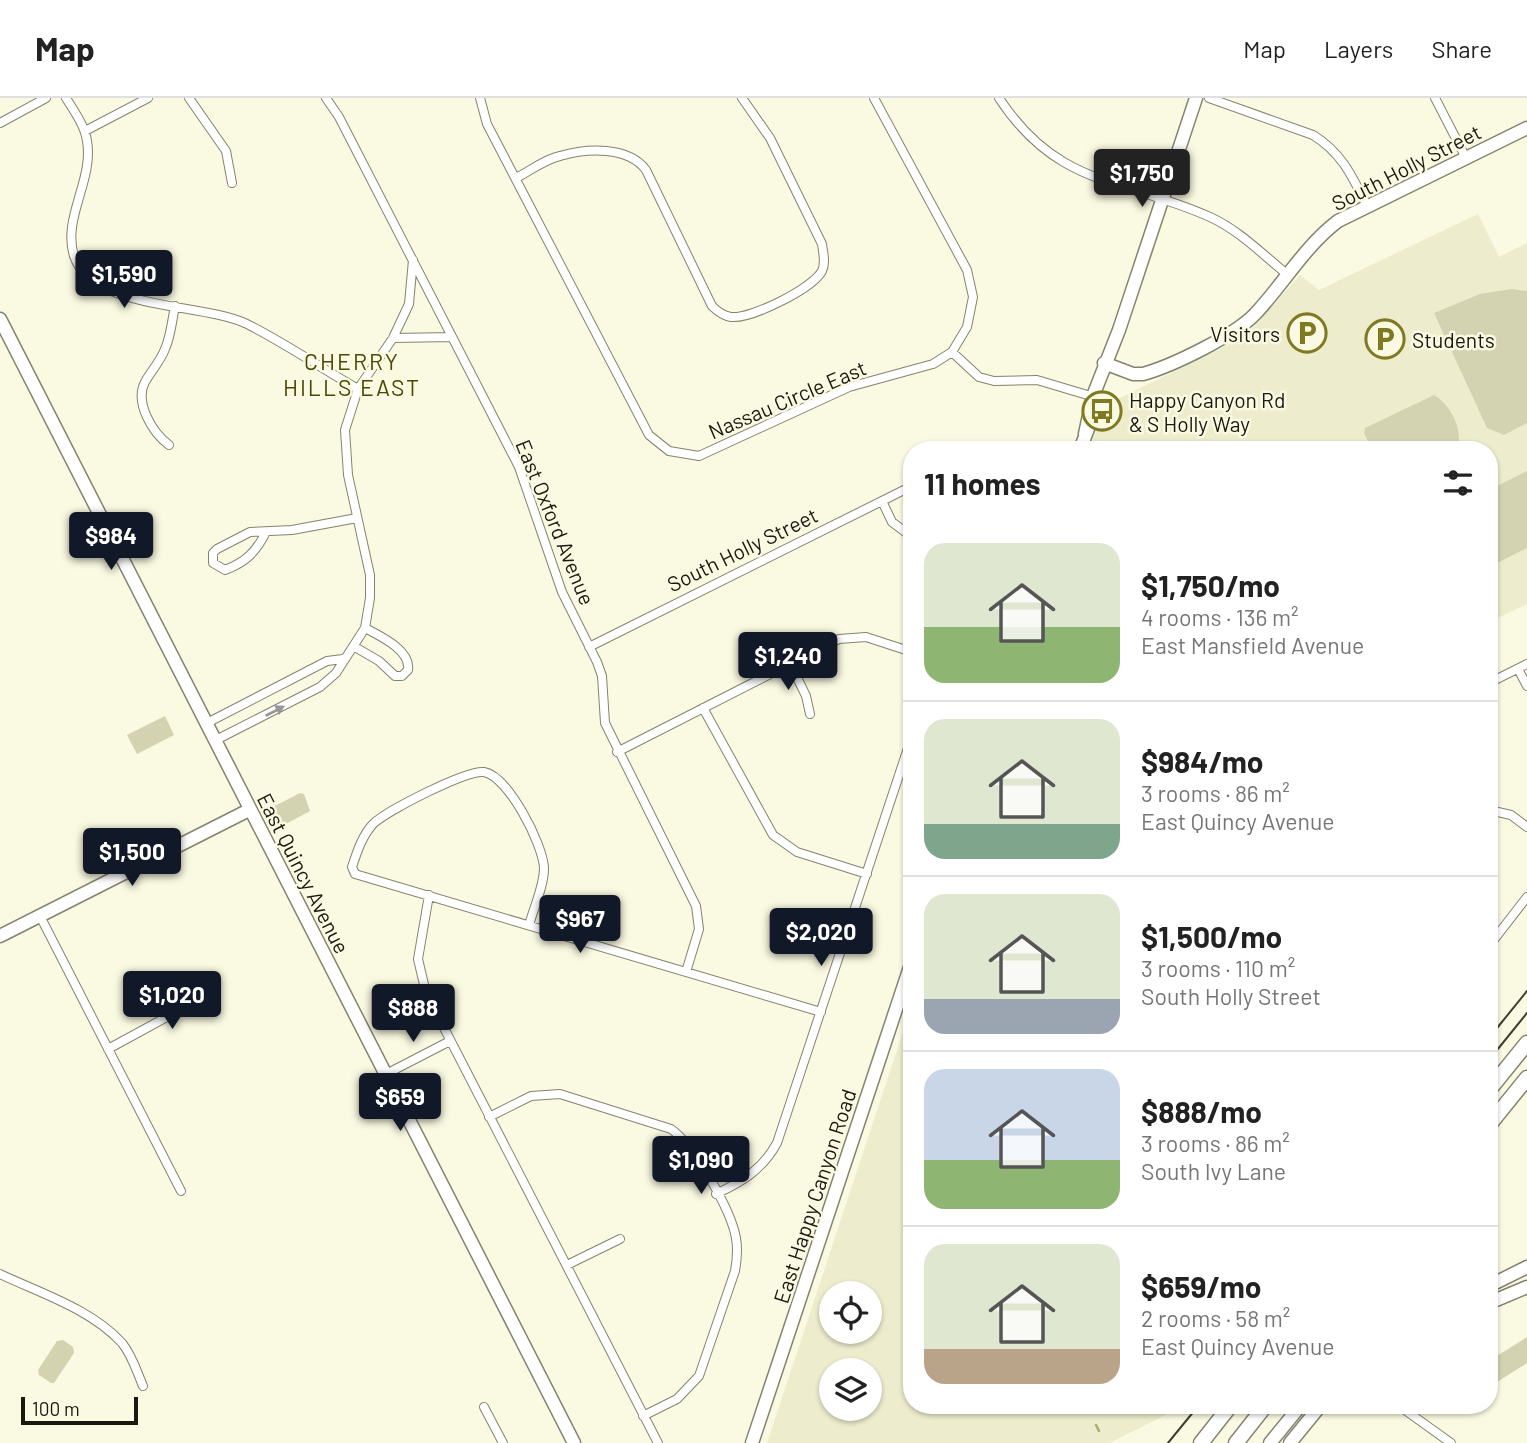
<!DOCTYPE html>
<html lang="en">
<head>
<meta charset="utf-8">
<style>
  :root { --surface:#fff; --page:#f2f2f2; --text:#222; --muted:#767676; --line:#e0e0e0; --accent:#111827 }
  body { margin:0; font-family:Barlow,sans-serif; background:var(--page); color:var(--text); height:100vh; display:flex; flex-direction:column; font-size:26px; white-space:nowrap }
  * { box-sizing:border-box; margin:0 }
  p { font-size:23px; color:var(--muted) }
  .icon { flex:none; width:38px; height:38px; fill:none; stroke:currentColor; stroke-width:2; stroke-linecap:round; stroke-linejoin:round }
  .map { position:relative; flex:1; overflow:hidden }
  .details { position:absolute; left:903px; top:343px; width:595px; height:973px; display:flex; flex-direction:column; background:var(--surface); border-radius:28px; box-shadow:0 2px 5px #0004 }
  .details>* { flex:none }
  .controls { position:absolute; left:819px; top:1183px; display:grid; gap:14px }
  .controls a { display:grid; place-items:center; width:63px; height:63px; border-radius:50%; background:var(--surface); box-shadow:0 2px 5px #0004; font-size:35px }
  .scale { position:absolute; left:21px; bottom:18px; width:117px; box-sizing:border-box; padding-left:7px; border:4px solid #191911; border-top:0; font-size:19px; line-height:24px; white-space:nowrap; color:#191911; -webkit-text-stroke:5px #faf9e1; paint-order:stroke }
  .price { position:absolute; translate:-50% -60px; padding:0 16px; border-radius:7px; background:var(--accent); color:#fff; font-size:23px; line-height:46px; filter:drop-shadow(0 2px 4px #0008) }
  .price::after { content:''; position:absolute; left:50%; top:42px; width:21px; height:16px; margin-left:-10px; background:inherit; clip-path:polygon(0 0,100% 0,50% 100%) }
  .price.active { background:#222; color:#fff }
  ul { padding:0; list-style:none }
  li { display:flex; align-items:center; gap:21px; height:175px; padding:0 21px }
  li+li { border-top:2px solid var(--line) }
  li span { display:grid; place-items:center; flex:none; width:196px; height:140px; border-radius:21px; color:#555 }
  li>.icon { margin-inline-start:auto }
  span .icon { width:84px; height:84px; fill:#fffc; stroke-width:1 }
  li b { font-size:30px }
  h2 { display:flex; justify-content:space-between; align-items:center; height:84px; padding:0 21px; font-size:30px }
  header { display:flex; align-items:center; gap:42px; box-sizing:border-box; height:98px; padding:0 35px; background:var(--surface); border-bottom:2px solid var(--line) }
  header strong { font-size:33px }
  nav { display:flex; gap:38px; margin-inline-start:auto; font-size:24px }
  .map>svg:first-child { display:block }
  .built { fill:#edeccd; fill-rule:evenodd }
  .green { fill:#d4d3b1 }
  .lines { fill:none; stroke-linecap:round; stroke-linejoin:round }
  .stream { stroke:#acab74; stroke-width:2.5 }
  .street-casing { stroke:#84846e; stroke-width:10 }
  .secondary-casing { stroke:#84846e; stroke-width:15 }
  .highway-casing { stroke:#84846e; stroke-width:17 }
  .street { stroke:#fff; stroke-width:8 }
  .secondary { stroke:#fff; stroke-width:12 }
  .highway { stroke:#fff; stroke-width:14 }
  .tram { stroke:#3d3d32; stroke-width:2 }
  .oneway { fill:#989894 }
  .labels { text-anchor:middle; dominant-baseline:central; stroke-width:5; stroke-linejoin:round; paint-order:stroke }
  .street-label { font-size:21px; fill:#191911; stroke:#faf9e1 }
  .poi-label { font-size:21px; fill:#191911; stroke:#faf9e1; text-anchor:start }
  .neighbourhood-label { font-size:23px; letter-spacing:2px; fill:#4b4807; stroke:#faf9e1 }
</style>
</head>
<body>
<header>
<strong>Map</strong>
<nav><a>Map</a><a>Layers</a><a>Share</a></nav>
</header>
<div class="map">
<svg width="1527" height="1345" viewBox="0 0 1527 1345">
  <rect width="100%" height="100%" fill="#faf9e1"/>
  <path class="built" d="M 1478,116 L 1499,159 L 1527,145 L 1527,506 L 1489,524 L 1489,352 L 1096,352 L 1092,342 L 1106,307 L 1244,239 L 1300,177 L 1319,192 Z
    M 904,931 L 912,934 L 912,1307 L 1186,1307 L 1109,1345 L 767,1345 ZM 831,1195 L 870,1195 L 870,1234 L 831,1234 ZM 831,1272 L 870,1272 L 870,1311 L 831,1311 Z"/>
  <path class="green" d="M 1511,191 L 1527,193 L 1527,325 L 1504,337 L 1487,330 L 1434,215 L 1480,196 Z
    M 1434,297 C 1451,307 1464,332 1457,352 L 1372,352 L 1364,335 L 1365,330 Z
    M 1527,373 L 1527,450 L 1489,469 L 1489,392 Z
    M 165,618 L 174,637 L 137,656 L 127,637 Z
    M 300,695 L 304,696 L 310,713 L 280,729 L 276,728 L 269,711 Z
    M 1527,1239 L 1527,1265 L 1489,1289 L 1489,1263 Z
    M 63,1242 L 73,1249 L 74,1255 L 54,1285 L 51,1285 L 39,1277 L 38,1272 L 57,1243 Z"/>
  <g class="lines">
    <path class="stream" d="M 1096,1327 L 1099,1333"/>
    <g class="street-casing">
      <path id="street" d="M 66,0 C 74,13 85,28 87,43 C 94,82 62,120 74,158 C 93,213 201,204 247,226 C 285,245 321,270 358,291
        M 189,0 L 226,53 L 232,85
        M 326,0 L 339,19 L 519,369 L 562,494 L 597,564 L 602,578 L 605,625 L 696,808 L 699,831 L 686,874
        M 480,0 L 487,26 L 649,337 L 669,353 L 699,358 L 849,289 L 933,266 L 952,254 L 967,229 L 973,199 L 967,172 L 874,0
        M 999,0 C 1058,90 1123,80 1210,119 C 1239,132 1263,157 1288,177
        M 1209,0 L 1313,37 C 1342,55 1352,78 1367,108
        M 1435,0 L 1466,60
        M 0,25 L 46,0
        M 85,33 L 148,0
        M 516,80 C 530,73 545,61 560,58 C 587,50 628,48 646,72 L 712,208 C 717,213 724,218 731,219 C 751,221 812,191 822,173 C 826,165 823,154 822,146 L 770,40 L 742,0
        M 393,240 L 452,239
        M 952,254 L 979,279 L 994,283 L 1037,282 L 1101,301
        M 169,347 C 153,335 134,305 145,284 C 151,273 160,264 165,251 C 171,238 172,222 175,208
        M 882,403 L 892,424 L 912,439
        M 266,434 C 256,454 246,464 225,472 L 213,465 L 213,455 L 217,451 L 250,434 L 292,432 L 357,420
        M 355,549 L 379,563 L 395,578 L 402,578 L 408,572 C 411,552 380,538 365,530
        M 589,549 L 912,388
        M 790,565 L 806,598 L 810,616
        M 1518,571 L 1527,588
        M 1489,585 L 1527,566
        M 703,610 L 773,737 L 797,754 L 867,776
        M 205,626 L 327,563 L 343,561
        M 214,643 L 320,589 L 336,575 L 365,530 L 370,500 L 370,477 L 348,377 L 345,332 L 358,291 L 393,240 L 409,206 L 413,162
        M 617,654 L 839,541 L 866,539 L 912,554
        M 1489,712 L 1511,717 L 1527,729
        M 429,797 L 418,861 L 426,895 L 658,1345
        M 40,818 L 181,1093
        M 529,827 C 534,809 544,788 544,770 C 543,746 508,678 484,674 C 466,672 386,713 373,726 C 362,738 357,754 352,769 L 355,776 L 821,914
        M 1489,848 L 1527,799
        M 108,951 L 187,908 L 185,886
        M 388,975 L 450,943
        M 489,1019 L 531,998 L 560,996 L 671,1031 C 694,1047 731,1112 736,1140 C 738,1152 737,1162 735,1173 L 699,1278 L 677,1301 L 643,1318
        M 716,1096 C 743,1083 762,1072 777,1045 L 912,638
        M 567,1167 L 620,1141
        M 0,1176 C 40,1195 91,1211 122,1245 C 132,1257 137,1274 143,1288
        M 1398,1307 L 1451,1345
        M 484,1309 L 503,1345"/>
    </g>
    <g class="secondary-casing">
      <path id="secondary" d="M 0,221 L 574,1345
        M 1104,265 L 1133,276 L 1143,276 C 1172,268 1236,237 1256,215 C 1284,185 1305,148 1338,123 L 1527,30
        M 1085,336 L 1093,298 L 1119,232 L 1196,0
        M 1080,352 L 1089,328
        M 0,838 L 249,712
        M 1489,1188 L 1527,1169
        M 1489,1205 L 1527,1189
        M 752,1345 L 912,863
        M 1270,1345 L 1301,1307
        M 1290,1345 L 1321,1307"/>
    </g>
    <g class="highway-casing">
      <path id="highway" d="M 1489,992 L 1527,945
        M 1489,1027 L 1527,980
        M 1201,1345 L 1231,1307
        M 1236,1345 L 1266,1307"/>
    </g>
    <use href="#street" class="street"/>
    <use href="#secondary" class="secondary"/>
    <use href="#highway" class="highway"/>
    <path class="tram" d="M 1489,940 L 1527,893
      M 1489,962 L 1527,915
      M 1168,1345 L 1199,1307"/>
  </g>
  <defs><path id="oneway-solid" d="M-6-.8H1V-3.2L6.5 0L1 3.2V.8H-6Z" transform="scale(1.75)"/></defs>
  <use class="oneway" href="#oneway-solid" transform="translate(275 613) rotate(-27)"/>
  <defs>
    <g id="parking-ring" transform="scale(2.0125)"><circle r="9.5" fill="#faf9e1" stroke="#7f7a21" stroke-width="1.5"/><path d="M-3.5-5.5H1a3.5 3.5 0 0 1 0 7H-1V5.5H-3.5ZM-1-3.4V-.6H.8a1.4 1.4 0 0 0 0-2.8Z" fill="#7f7a21"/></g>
    <g id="bus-ring" transform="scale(2.0125)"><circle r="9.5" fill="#faf9e1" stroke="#7f7a21" stroke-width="1.5"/><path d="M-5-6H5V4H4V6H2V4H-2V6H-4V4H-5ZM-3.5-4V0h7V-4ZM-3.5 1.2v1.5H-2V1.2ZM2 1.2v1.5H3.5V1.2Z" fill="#7f7a21"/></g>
  </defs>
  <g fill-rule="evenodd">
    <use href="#parking-ring" x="1307" y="235"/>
    <use href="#parking-ring" x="1385" y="241"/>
    <use href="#bus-ring" x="1102" y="313"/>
  </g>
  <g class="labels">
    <g class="street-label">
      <text transform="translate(1406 69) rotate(-27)">South Holly Street</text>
      <text transform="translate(787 301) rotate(-23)">Nassau Circle East</text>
      <text transform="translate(556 424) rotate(68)">East Oxford Avenue</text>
      <text transform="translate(742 451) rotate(-26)">South Holly Street</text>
      <text transform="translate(304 775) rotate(63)">East Quincy Avenue</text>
      <text transform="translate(814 1098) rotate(-72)">East Happy Canyon Road</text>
    </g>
    <g class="poi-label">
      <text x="1280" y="235" text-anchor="end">Visitors</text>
      <text x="1412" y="241">Students</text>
      <text x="1129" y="301">Happy Canyon Rd<tspan x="1129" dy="24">&amp; S Holly Way</tspan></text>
    </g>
    <g class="neighbourhood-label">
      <text x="352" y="263">CHERRY<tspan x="352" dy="26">HILLS EAST</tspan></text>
    </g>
  </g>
</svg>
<div class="controls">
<a><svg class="icon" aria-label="locate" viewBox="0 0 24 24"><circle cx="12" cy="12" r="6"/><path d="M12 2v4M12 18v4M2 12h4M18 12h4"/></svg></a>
<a><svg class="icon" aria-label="layers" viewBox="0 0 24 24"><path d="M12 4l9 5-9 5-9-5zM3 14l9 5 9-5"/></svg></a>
</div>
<div class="scale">100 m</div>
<b class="price active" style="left:1142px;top:111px">$1,750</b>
<b class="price" style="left:124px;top:212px">$1,590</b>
<b class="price" style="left:111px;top:474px">$984</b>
<b class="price" style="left:788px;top:594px">$1,240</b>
<b class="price" style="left:132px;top:790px">$1,500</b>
<b class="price" style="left:580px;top:857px">$967</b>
<b class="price" style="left:821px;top:870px">$2,020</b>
<b class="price" style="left:172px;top:933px">$1,020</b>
<b class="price" style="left:413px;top:946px">$888</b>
<b class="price" style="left:400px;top:1035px">$659</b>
<b class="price" style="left:701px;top:1098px">$1,090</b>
<section class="details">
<h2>11 homes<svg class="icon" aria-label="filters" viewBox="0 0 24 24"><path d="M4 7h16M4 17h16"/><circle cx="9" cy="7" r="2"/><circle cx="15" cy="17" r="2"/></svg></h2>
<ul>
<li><span style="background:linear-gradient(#dfe7d0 60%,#8fb573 0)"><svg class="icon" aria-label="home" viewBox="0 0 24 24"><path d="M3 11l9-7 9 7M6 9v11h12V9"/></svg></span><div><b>$1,750/mo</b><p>4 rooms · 136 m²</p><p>East Mansfield Avenue</p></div></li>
<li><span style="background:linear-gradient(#dfe7d0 75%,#7fa58c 0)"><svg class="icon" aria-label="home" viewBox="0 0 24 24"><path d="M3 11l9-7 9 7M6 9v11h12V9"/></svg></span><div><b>$984/mo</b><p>3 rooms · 86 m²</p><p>East Quincy Avenue</p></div></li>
<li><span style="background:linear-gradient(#dfe7d0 75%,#9aa5b1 0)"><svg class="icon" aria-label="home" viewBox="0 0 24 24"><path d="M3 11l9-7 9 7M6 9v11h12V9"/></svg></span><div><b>$1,500/mo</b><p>3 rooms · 110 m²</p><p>South Holly Street</p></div></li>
<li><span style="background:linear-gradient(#c9d6e8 65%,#8fb573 0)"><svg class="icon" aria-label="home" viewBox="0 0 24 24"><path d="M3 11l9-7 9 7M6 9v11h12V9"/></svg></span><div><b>$888/mo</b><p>3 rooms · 86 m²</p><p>South Ivy Lane</p></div></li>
<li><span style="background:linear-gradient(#dfe7d0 75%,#b9a48a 0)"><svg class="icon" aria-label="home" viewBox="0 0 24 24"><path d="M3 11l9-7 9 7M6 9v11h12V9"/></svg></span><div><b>$659/mo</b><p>2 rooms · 58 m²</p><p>East Quincy Avenue</p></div></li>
</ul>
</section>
</div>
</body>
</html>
